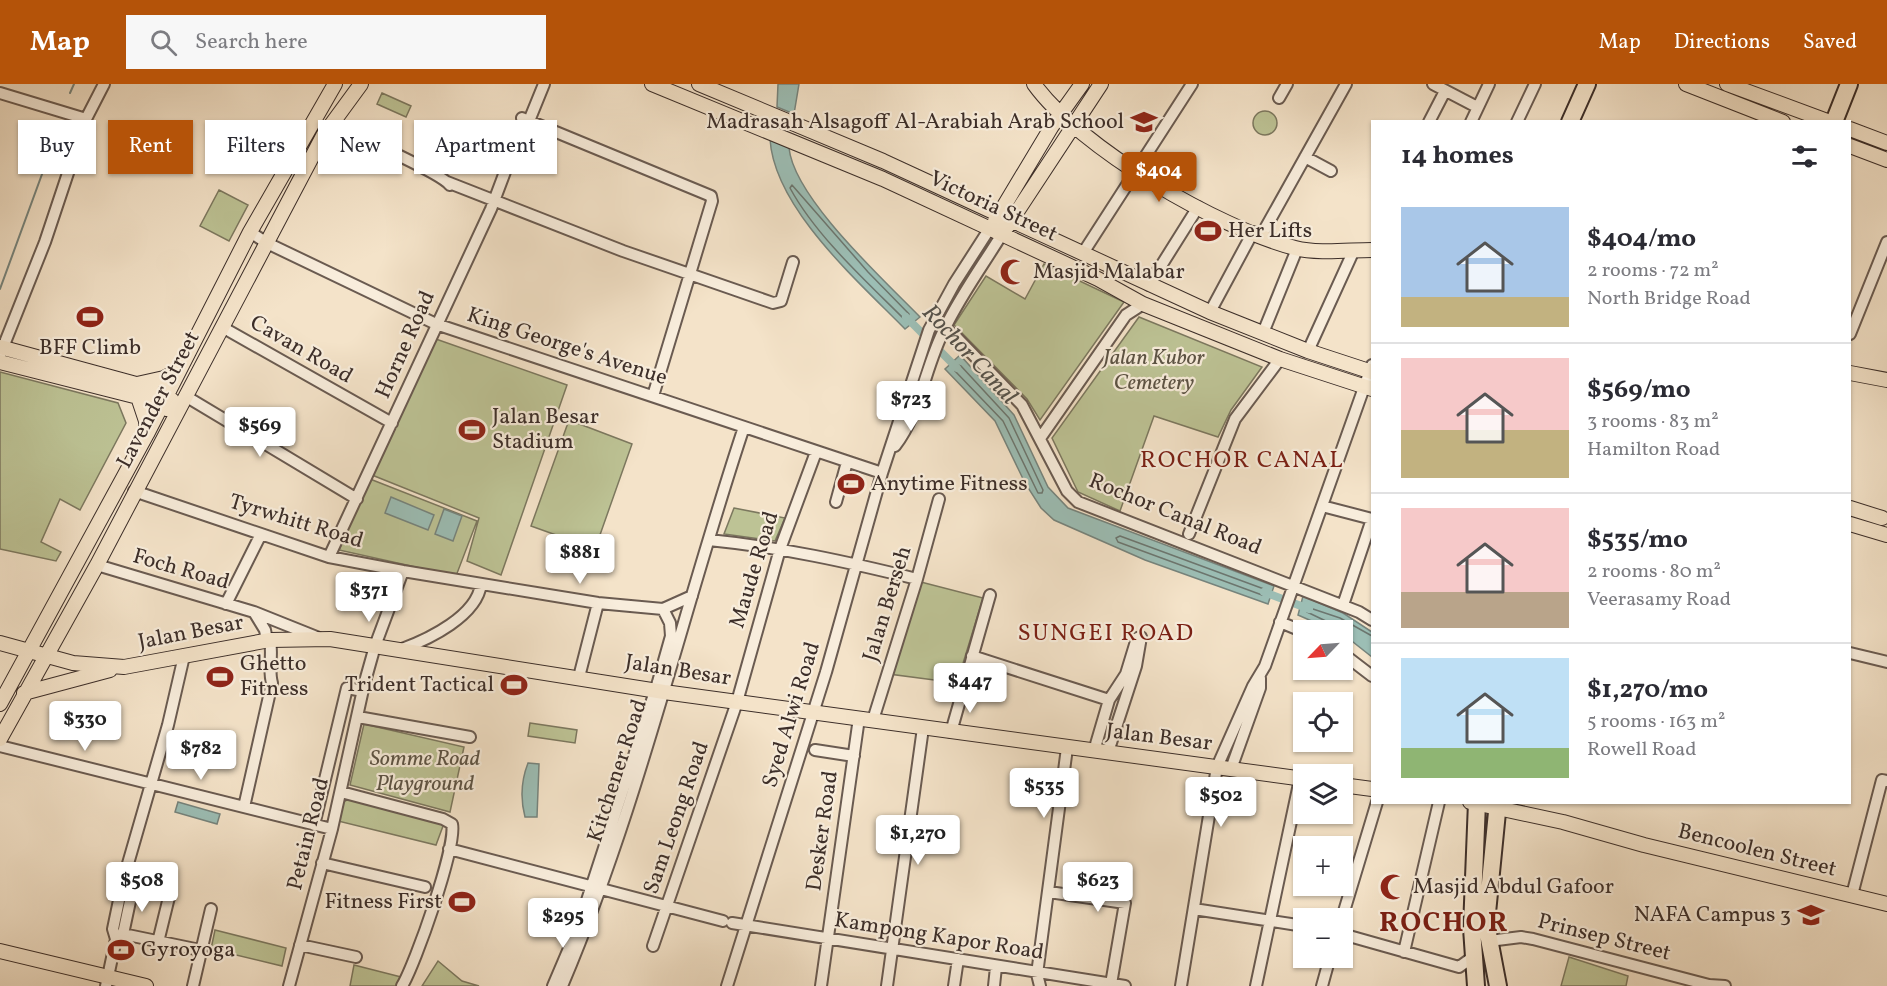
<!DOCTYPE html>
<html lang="en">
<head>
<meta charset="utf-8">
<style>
  :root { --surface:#fff; --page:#f7f7f7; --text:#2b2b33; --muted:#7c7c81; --line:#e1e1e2; --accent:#b45309 }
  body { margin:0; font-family:Vollkorn,serif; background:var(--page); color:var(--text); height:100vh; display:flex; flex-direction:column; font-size:22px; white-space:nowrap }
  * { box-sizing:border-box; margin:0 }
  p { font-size:20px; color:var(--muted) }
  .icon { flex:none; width:33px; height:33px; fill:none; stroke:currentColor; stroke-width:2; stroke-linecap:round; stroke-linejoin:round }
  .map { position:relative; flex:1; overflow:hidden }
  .side { position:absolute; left:1371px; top:36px; width:480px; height:684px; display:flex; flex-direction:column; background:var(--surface); border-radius:0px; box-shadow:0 2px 4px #0004 }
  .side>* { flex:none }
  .hud { position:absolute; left:18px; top:36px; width:570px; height:54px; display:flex; gap:12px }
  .needle { width:39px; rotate:245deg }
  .buttons { position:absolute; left:1293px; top:536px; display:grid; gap:12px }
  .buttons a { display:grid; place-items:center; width:60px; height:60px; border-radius:0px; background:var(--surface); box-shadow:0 2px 4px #0004; font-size:30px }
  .price { position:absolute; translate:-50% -51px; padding:0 14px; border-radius:6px; background:#fff; color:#222; font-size:20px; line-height:39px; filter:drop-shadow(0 2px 3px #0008) }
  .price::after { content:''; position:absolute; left:50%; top:36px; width:18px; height:14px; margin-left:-9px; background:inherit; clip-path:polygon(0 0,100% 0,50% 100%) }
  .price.current { background:var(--accent); color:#fff }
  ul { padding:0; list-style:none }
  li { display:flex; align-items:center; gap:18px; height:150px; padding:0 30px }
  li+li { border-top:2px solid var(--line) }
  li span { display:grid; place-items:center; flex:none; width:168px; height:120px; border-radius:0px; color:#555 }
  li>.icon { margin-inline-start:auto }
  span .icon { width:72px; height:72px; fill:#fffc; stroke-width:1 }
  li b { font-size:26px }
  h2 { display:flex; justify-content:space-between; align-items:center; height:72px; padding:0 30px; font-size:26px }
  .tag { padding:0 21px; border-radius:0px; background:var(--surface); box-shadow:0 2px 4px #0004; font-size:21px; line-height:54px }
  .tag.current { background:var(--accent); color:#fff }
  header { display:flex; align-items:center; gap:36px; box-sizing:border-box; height:84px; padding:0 30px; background:var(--accent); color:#fff }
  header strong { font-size:28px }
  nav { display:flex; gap:33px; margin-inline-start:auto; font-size:21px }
  .search { width:420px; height:54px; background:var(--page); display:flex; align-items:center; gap:15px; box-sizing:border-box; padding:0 21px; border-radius:0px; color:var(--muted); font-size:22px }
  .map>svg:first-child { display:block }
  .green { fill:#bdc395; stroke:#7c785f; stroke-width:1.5 }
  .water { fill:#9cbeb5; stroke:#76847d; stroke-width:1.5 }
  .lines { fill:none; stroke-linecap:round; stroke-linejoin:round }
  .shore { stroke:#6c766f; stroke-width:1.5 }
  .stream { stroke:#76847d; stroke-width:2 }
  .canal { stroke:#9cbeb5; stroke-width:8 }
  .minor-casing { stroke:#6a5b51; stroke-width:14 }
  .major-casing { stroke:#3c2e29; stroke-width:16 }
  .highway-casing { stroke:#3c2e29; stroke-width:20 }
  .minor { stroke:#f8eddc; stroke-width:10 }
  .major { stroke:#f4e3c9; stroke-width:14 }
  .highway { stroke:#f4e3c9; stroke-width:16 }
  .labels { text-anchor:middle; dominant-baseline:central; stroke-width:4.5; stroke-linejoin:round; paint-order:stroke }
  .poi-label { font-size:22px; fill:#3c2e29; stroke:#f8eddc; text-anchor:start }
  .street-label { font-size:22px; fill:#3c2e29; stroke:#f8eddc }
  .park-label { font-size:22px; font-style:italic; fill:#5c5344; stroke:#f8eddc }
  .water-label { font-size:24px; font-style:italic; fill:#54524c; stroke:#f8eddc }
  .neighbourhood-label { font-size:24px; letter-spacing:1.5px; fill:#7a1f14; stroke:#f8eddc }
  .district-label { font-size:28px; font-weight:bold; letter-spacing:1.5px; fill:#7a1f14; stroke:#f8eddc }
</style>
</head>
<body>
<header>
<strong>Map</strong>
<div class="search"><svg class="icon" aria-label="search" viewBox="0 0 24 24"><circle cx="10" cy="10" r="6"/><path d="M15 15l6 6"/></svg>Search here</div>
<nav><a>Map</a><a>Directions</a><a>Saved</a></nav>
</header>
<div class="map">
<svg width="1887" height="902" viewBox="0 0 1887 902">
  <rect width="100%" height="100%" fill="#f4e3c9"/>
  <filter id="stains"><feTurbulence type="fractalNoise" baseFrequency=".00333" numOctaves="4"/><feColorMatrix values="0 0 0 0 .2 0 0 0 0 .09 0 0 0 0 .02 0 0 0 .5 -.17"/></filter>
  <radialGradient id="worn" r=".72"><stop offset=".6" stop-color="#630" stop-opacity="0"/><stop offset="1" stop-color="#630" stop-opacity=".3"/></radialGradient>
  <path class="green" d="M 382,9 L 411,22 L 406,33 L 377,20 Z
    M1253 39a12 12 0 1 1 24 0a12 12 0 1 1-24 0Z
    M 219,106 L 248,121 L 229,157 L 200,142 Z
    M 1044,180 L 1124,218 L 1040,336 L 1027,315 L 954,241 L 986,192 L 1025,215 Z
    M 1139,233 L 1262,283 L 1231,326 L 1218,353 L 1154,332 L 1120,427 L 1078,408 L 1052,354 Z
    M 433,254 L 567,301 L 501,491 L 467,477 L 479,434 L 372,391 Z
    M 0,288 L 118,319 L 126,339 L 80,426 L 60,415 L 41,458 L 61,468 L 56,477 L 0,465 Z
    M 569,336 L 632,360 L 595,465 L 531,442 Z
    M 370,395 L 477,437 L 456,492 L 339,466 Z
    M 734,424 L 785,434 L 775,457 L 724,450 Z
    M 917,497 L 983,514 L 957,599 L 889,590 Z
    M 530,639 L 577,646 L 575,659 L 528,652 Z
    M 364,640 L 464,663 L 450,728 L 350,701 Z
    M 349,715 L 440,737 L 443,742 L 436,761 L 338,737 L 343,718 Z
    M 215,846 L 286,864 L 282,882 L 211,865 Z
    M 1569,873 L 1628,892 L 1626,902 L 1561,902 Z
    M 438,877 L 462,897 L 479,902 L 422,902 Z
    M 354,881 L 405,894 L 400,902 L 350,902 Z"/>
  <path class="water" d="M 778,0 L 799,0 L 794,30 L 777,23 Z
    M 770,55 L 789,64 C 794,114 884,196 920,233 L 905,245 C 858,197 774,124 770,55 Z
    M 960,271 L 1014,331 L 1048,403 L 1068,424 L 1274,502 L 1268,520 L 1145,476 L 1054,436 L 1041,424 L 1025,399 L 995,337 L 945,285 Z
    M 391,413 L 434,431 L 428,446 L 385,429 Z
    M 444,425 L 462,432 L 453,457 L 435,450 Z
    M 1303,512 L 1343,529 L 1372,548 L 1372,573 L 1343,550 L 1342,546 L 1332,546 L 1298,531 Z
    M 528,679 L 539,680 L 537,733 L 525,733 C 520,714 521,697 528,679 Z
    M 178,718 L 220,730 L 217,740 L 175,728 Z"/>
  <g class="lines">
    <path class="shore" d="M 792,101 L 868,188 L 909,230 L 908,235 L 904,235 C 866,197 816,152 790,104 Z
      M 958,281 L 961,282 L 1009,334 L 1043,406 L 1042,409 L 1038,409 L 1003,337 L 955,287 Z
      M 1120,452 L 1264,505 L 1266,509 L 1262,511 L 1118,458 L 1116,454 Z
      M 1333,546 L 1330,539 L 1307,528 L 1307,523 L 1340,534 L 1372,552"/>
    <path class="stream" d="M 70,9 L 74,0
      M 0,205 L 60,41"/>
    <path class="canal" d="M 906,233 L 957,284
      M 1264,508 L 1309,525"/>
    <g class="minor-casing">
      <path id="minor" d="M 1433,0 L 1477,23
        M 0,9 L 86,35
        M 1279,14 L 1287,0
        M 522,34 L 711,112 L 712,117 L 653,312
        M 1429,38 L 1445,7
        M 1471,38 L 1489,0
        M 1517,38 L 1535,0
        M 323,51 C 331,48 337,47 346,49 C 362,53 441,90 450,101
        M 1305,73 L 1331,87
        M 447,98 L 623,167 L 773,219 L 781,217 L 793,178
        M 250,148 L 267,159 L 436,240 L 882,389
        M 1261,152 L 1346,0
        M 1083,169 L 1192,0
        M 1149,201 L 1198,123
        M 1210,228 L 1253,148
        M 934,235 L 956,253 L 1022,321 L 1067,407 L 1078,418 L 1359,528 L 1372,536
        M 222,243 L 392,339
        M 1263,249 L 1297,165
        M 1850,250 L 1887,158
        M 1308,267 L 1354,166
        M 0,271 L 45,158 L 86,35 L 104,0
        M 187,313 L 357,415
        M 1041,353 L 1126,231 L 1143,220
        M 895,362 C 921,328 925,282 945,244 C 961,211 983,181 1002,150
        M 134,407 L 329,473 L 403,487 L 598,519 L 663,525 L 692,512
        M 836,418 L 847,378
        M 1322,422 L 1372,435
        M 1189,450 L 1235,335 L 1280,275
        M 709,456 C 780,463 848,478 917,495
        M 329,473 L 491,125 L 514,64 L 520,59 L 544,0
        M 97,481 L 254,528 L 319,554
        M 226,520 L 261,450
        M 1343,521 L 1372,435
        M 254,528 L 265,546 L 267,556
        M 1280,538 L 1304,548
        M 402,565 C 429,555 477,532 481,500
        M 1342,569 L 1372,592
        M 1850,569 L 1887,578
        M 972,572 L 1109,616
        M 579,593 L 598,519
        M 358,633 L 470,653
        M 873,636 L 917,495 L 939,415
        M 951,648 L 990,511
        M 0,662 L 332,745
        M 815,666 L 854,672
        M 1094,667 L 1109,616 L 1126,590 L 1137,554 L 1141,553 L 1136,582 L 1108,668
        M 1231,685 L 1260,604 L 1260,594
        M 341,708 L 443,735 L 452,740 C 457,762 415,881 402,902
        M 244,723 L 272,599 C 268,585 273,571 270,556
        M 314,741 L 347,604 L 363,607
        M 449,765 L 723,837
        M 322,779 L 425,803
        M 123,797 L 132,808 L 123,850
        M 1049,808 L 1125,819 L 1111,900
        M 1852,811 L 1882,696 L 1887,697
        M 1194,825 L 1304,842
        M 1342,834 L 1377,718
        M 732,839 L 1125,902
        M 1342,850 L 1459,883 L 1473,873
        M 116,855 L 123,850 L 200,866
        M 1489,857 L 1521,853 L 1533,855 L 1709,901 L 1725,902
        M 158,858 L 171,805
        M 300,861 L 356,873
        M 653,862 L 737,618 L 780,465 L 816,368
        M 1404,868 L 1439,718
        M 106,902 L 116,855 L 113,845 L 123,797 L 168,641 L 184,572
        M 193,902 L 211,825
        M 289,902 L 332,745 L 364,601 L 375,562 L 403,487
        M 553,902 L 579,841 L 658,598 L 671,552 L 670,539 L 663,525
        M 562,902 C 639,721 682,529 744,343
        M 727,902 L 826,588 L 882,389 L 929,246 L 954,200 L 990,144
        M 821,902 L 859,634
        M 887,902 L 923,644
        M 954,902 L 958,875
        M 994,902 L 996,883
        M 1040,902 L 1037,890 L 1067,664
        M 1181,902 L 1217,683 L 1253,602 L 1265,582 L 1372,281
        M 1256,902 L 1300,695
        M 1322,902 L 1330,873"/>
    </g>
    <g class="major-casing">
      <path id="major" d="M 652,0 L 883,95 L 1098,195 L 1143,220 L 1280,275 L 1372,305
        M 699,0 L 883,77 L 1210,228 L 1308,267 L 1372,288
        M 1034,0 C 1080,64 1218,144 1295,164 C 1318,170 1349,166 1372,166
        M 1686,0 L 1783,38
        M 1727,0 L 1830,38
        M 1850,45 L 1887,59
        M 1850,62 L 1887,76
        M 995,137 L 1052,42 L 1082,0
        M 1007,143 L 1101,0
        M 0,263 L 136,300 L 172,316
        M 0,278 L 138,313 L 167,325
        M 1850,289 L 1887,296
        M 137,300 L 164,294 L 178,287
        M 138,313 L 146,337 L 147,350
        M 1850,424 L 1882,434
        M 1850,440 L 1887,451
        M 0,559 L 73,579 L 124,583 L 270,556 L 330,555 L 664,608 L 1304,695
        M 24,609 L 110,586
        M 0,620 L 147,350 L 250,148 L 335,0
        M 0,655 L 97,481 L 323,52 L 361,0
        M 1342,701 L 1372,705
        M 1470,718 L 1563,738 L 1644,761 L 1887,820
        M 0,867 L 146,902"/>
    </g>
    <g class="highway-casing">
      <path id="highway" d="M 1570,38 L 1587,0
        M 1834,38 L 1849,0
        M 1476,902 L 1472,844 L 1477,718
        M 1498,902 L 1486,839 L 1498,718"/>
    </g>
    <use href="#minor" class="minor"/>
    <use href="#major" class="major"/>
    <use href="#highway" class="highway"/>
  </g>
  <defs>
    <g id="university-bare" transform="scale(2.07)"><path d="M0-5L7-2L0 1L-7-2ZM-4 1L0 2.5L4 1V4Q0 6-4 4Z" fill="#8f2418" stroke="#f8eddc" stroke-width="2.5" paint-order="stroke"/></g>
    <g id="stadium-bare" transform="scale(2.07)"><path d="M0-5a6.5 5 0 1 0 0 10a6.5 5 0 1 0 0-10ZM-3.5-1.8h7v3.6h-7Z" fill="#8f2418" stroke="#f8eddc" stroke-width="2.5" paint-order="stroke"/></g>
    <g id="mosque-bare" transform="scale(2.07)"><path d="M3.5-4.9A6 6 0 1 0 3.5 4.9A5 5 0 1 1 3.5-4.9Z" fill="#8f2418" stroke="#f8eddc" stroke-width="2.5" paint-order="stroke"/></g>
  </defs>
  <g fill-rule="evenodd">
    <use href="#university-bare" x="1144" y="38"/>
    <use href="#stadium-bare" x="1208" y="147"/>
    <use href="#mosque-bare" x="1013" y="188"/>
    <use href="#stadium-bare" x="90" y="233"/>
    <use href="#stadium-bare" x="472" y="346"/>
    <use href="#stadium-bare" x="851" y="400"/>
    <use href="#stadium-bare" x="220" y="593"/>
    <use href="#stadium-bare" x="514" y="601"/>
    <use href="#mosque-bare" x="1393" y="803"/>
    <use href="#stadium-bare" x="462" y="818"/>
    <use href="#university-bare" x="1811" y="831"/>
    <use href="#stadium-bare" x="121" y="866"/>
  </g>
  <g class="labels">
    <g class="poi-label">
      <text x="1124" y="38" text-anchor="end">Madrasah Alsagoff Al-Arabiah Arab School</text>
      <text x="1228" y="147">Her Lifts</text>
      <text x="1033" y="188">Masjid Malabar</text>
      <text x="90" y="264" text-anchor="middle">BFF Climb</text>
      <text x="492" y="333">Jalan Besar<tspan x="492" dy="25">Stadium</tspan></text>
      <text x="871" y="400">Anytime Fitness</text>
      <text x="240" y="580">Ghetto<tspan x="240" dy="25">Fitness</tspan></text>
      <text x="494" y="601" text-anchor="end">Trident Tactical</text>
      <text x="1413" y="803">Masjid Abdul Gafoor</text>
      <text x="442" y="818" text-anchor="end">Fitness First</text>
      <text x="1791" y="831" text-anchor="end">NAFA Campus 3</text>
      <text x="141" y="866">Gyroyoga</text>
    </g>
    <g class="street-label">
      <text transform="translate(993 123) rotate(25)">Victoria Street</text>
      <text transform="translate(406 261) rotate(-66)">Horne Road</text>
      <text transform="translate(567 263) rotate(18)">King George's Avenue</text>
      <text transform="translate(301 266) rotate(30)">Cavan Road</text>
      <text transform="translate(159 316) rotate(-62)">Lavender Street</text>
      <text transform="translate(1175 431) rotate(22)">Rochor Canal Road</text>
      <text transform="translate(296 438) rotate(17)">Tyrwhitt Road</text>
      <text transform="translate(181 486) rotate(16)">Foch Road</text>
      <text transform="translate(755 486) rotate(-73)">Maude Road</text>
      <text transform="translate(888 520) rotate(-73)">Jalan Berseh</text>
      <text transform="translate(191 549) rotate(-11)">Jalan Besar</text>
      <text transform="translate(678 587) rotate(9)">Jalan Besar</text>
      <text transform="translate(792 631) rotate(-73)">Syed Alwi Road</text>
      <text transform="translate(1159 654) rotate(7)">Jalan Besar</text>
      <text transform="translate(618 687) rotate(-72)">Kitchener Road</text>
      <text transform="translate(677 734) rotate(-71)">Sam Leong Road</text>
      <text transform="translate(823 747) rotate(-82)">Desker Road</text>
      <text transform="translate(309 750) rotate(-76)">Petain Road</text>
      <text transform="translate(1757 767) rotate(14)">Bencoolen Street</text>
      <text transform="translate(939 853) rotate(9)">Kampong Kapor Road</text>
      <text transform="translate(1604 854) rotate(14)">Prinsep Street</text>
    </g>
    <g class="park-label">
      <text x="1154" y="274">Jalan Kubor<tspan x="1154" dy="25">Cemetery</tspan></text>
      <text x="425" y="675">Somme Road<tspan x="425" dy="25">Playground</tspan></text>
    </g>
    <g class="water-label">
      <text transform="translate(969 271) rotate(47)">Rochor Canal</text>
    </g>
    <g class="neighbourhood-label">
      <text x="1242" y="377">ROCHOR CANAL</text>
      <text x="1106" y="550">SUNGEI ROAD</text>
    </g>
    <g class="district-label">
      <text x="1444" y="839">ROCHOR</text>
    </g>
  </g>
  <rect width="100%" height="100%" filter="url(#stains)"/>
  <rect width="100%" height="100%" fill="url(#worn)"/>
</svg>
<div class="buttons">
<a><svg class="needle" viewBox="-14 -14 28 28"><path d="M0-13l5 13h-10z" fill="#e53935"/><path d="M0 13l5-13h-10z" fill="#7c7c81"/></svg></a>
<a><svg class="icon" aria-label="locate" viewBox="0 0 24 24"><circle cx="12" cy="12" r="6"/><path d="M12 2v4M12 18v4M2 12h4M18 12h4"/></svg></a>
<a><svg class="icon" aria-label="layers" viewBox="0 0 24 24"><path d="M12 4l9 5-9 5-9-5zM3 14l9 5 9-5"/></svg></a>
<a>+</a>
<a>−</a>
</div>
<b class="price current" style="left:1159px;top:119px">$404</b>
<b class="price" style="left:911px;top:348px">$723</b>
<b class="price" style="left:260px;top:374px">$569</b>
<b class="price" style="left:580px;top:501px">$881</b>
<b class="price" style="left:369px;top:539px">$371</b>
<b class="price" style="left:970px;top:630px">$447</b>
<b class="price" style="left:85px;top:668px">$330</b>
<b class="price" style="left:201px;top:697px">$782</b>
<b class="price" style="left:1044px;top:735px">$535</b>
<b class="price" style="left:1221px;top:744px">$502</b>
<b class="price" style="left:918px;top:782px">$1,270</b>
<b class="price" style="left:142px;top:829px">$508</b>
<b class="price" style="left:1098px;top:829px">$623</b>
<b class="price" style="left:563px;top:865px">$295</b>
<div class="hud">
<a class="tag">Buy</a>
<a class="tag current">Rent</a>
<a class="tag">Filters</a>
<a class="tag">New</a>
<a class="tag">Apartment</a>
</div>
<section class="side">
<h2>14 homes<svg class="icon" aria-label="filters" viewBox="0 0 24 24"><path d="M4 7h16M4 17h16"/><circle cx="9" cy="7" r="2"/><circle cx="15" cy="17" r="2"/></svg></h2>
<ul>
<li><span style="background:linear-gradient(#a9c7e8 75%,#c2b280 0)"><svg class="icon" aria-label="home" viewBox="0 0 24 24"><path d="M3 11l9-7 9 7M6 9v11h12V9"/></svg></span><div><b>$404/mo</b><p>2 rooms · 72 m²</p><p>North Bridge Road</p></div></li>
<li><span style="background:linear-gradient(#f6c9c9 60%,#c2b280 0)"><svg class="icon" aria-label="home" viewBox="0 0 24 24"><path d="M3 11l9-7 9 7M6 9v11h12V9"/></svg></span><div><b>$569/mo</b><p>3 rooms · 83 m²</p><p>Hamilton Road</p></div></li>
<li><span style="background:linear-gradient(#f6c9c9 70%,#b9a48a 0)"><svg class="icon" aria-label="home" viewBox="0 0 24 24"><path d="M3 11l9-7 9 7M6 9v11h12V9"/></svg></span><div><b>$535/mo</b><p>2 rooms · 80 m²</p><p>Veerasamy Road</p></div></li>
<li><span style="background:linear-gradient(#bfe0f5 75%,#8fb573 0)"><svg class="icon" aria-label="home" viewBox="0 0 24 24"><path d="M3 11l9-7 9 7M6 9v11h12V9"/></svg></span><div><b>$1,270/mo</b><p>5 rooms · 163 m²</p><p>Rowell Road</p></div></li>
</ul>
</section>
</div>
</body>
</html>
